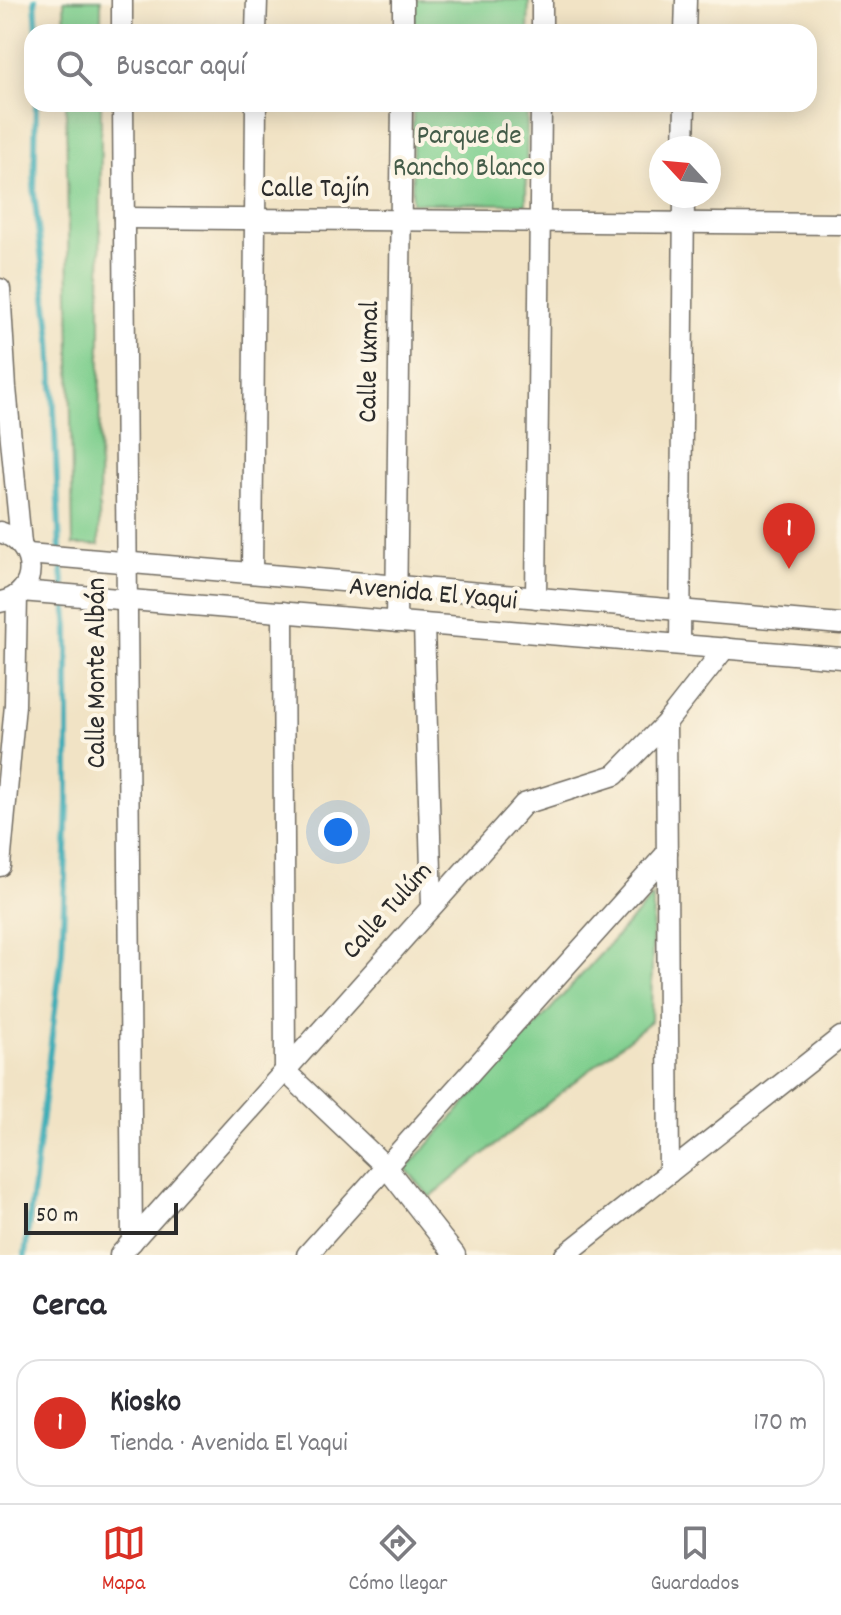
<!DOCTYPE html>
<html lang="es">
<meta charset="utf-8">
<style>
body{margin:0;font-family:Dekko,sans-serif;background:#f2f2f3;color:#2b2b33}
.compass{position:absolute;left:649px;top:136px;width:72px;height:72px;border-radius:50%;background:#fff;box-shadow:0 4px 20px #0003;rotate:296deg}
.scale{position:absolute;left:24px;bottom:20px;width:154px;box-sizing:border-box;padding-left:8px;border:4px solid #2b2b2b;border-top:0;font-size:22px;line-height:28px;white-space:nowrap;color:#2b2b2b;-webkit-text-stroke:6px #fcf5e5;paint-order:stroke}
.you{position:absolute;left:338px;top:832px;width:28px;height:28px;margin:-20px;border:6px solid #fff;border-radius:50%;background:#1a73e8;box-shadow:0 0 0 12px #1a73e833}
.badge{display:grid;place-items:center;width:52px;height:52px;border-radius:50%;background:#d93025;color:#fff;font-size:26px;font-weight:700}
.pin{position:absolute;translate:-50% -66px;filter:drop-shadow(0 2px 4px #0008)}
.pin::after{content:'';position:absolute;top:42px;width:28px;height:24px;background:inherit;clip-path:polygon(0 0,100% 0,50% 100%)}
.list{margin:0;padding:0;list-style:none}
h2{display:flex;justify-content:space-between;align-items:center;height:104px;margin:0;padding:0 32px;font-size:34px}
h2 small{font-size:26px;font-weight:400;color:#7c7c81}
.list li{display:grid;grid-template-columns:52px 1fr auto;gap:24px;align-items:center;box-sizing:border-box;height:128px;margin:0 16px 16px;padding:0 16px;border:2px solid #e1e1e2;border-radius:24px}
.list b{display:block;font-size:30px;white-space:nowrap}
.list p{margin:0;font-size:26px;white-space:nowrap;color:#7c7c81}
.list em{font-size:26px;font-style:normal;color:#7c7c81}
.icon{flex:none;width:44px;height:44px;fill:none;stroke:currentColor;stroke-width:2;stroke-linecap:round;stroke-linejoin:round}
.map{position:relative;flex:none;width:841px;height:1255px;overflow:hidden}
.search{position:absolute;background:#fff;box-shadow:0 4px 20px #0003;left:24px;right:24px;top:24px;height:88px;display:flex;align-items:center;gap:20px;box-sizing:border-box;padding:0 28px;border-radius:24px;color:#7c7c81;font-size:30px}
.sheet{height:248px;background:#fff}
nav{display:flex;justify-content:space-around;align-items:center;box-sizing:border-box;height:112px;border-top:2px solid #e1e1e2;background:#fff;font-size:22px;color:#7c7c81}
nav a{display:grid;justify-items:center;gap:4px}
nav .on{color:#d93025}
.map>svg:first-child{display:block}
.green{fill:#80cf8f;stroke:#567d5d;stroke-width:2}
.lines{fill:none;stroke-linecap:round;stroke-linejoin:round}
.stream{stroke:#3bacb6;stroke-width:6}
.street-casing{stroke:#706b61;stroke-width:23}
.street{stroke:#fff;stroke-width:20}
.labels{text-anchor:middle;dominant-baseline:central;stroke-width:8;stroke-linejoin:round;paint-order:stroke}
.park-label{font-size:28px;fill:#445c49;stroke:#fcf5e5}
.street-label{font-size:28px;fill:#2b2b2b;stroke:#fcf5e5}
</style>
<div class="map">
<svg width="841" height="1255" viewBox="0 0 841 1255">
<rect width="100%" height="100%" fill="#fcf5e5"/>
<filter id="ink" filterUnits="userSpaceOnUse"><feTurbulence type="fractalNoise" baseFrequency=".0125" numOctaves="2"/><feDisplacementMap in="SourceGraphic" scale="16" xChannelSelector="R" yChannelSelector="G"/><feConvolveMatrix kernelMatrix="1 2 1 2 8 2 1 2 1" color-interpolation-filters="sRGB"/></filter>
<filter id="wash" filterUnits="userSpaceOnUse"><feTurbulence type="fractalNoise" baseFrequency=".006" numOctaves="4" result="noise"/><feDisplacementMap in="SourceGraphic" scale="32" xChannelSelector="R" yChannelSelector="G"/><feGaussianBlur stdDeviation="1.8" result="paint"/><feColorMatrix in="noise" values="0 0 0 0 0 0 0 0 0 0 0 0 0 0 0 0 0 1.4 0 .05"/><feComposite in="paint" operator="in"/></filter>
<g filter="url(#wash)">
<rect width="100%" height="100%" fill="#f1e3c5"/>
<g class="green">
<path d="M64 0H101V32H65Z"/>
<path d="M414 0H529L528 32H414Z"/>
<path d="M66 104H101L99 545H73Z"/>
<path d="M413 104H527L526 204 412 203Z"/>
<path d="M653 896 651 1021 430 1197 406 1169Z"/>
</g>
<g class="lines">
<g class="stream">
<path d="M35 0 37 32"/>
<path d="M36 104 34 193 51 339 60 551"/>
<path d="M25 1255 62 952 68 802V628L61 562"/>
</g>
</g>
</g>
<g filter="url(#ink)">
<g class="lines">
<defs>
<g id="street">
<path d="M122 0V32"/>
<path d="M256 32 257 0"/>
<path d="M403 32V0"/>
<path d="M542 32V0"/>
<path d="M685 32 686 0"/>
<path d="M123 104 132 1242"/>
<path d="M684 148 685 104"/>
<path d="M124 218 841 224"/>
<path d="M0 289 6 388 21 543"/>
<path d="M0 532C39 544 40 595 0 602"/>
<path d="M28 554 841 624"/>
<path d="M252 573 256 104"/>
<path d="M21 591 841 658"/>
<path d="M536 598 541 104"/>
<path d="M283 612 285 1071 386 1167 455 1255"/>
<path d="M396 622 402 104"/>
<path d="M424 624 432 906"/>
<path d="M680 644 684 196"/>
<path d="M666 723 669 1173"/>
<path d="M0 866 15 705 17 595"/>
<path d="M120 1255 524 804 615 775 666 723 725 648"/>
<path d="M307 1255 667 853"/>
<path d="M565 1255 841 1037"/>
</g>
</defs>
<use href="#street" class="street-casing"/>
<use href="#street" class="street"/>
</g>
</g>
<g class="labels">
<g class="park-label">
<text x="469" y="138">Parque de<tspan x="469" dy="32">Rancho Blanco</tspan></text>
</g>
<g class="street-label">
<text x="315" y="191">Calle Tajín</text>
<text transform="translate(371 362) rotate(-89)">Calle Uxmal</text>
<text transform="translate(433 596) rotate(5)">Avenida El Yaqui</text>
<text transform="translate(99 673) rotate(-90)">Calle Monte Albán</text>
<text transform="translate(389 912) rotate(-48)">Calle Tulúm</text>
</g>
</g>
</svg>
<svg class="compass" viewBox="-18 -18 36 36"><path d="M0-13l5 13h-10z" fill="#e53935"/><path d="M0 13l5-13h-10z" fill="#7c7c81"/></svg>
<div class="scale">50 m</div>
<div class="you"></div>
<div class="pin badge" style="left:789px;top:569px">1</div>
<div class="search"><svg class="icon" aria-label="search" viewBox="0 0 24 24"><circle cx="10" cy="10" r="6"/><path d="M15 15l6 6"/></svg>Buscar aquí</div>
</div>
<section class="sheet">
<h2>Cerca<small></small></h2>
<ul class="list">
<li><span class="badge">1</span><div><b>Kiosko</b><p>Tienda · Avenida El Yaqui</p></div><em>170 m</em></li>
</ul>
</section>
<nav>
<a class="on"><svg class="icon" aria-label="map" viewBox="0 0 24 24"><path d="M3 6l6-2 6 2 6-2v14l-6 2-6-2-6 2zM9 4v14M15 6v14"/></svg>Mapa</a>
<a><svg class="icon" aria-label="directions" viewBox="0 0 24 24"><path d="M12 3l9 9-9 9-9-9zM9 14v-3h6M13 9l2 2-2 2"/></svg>Cómo llegar</a>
<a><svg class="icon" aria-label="saved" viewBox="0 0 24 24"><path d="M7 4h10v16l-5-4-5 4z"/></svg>Guardados</a>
</nav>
